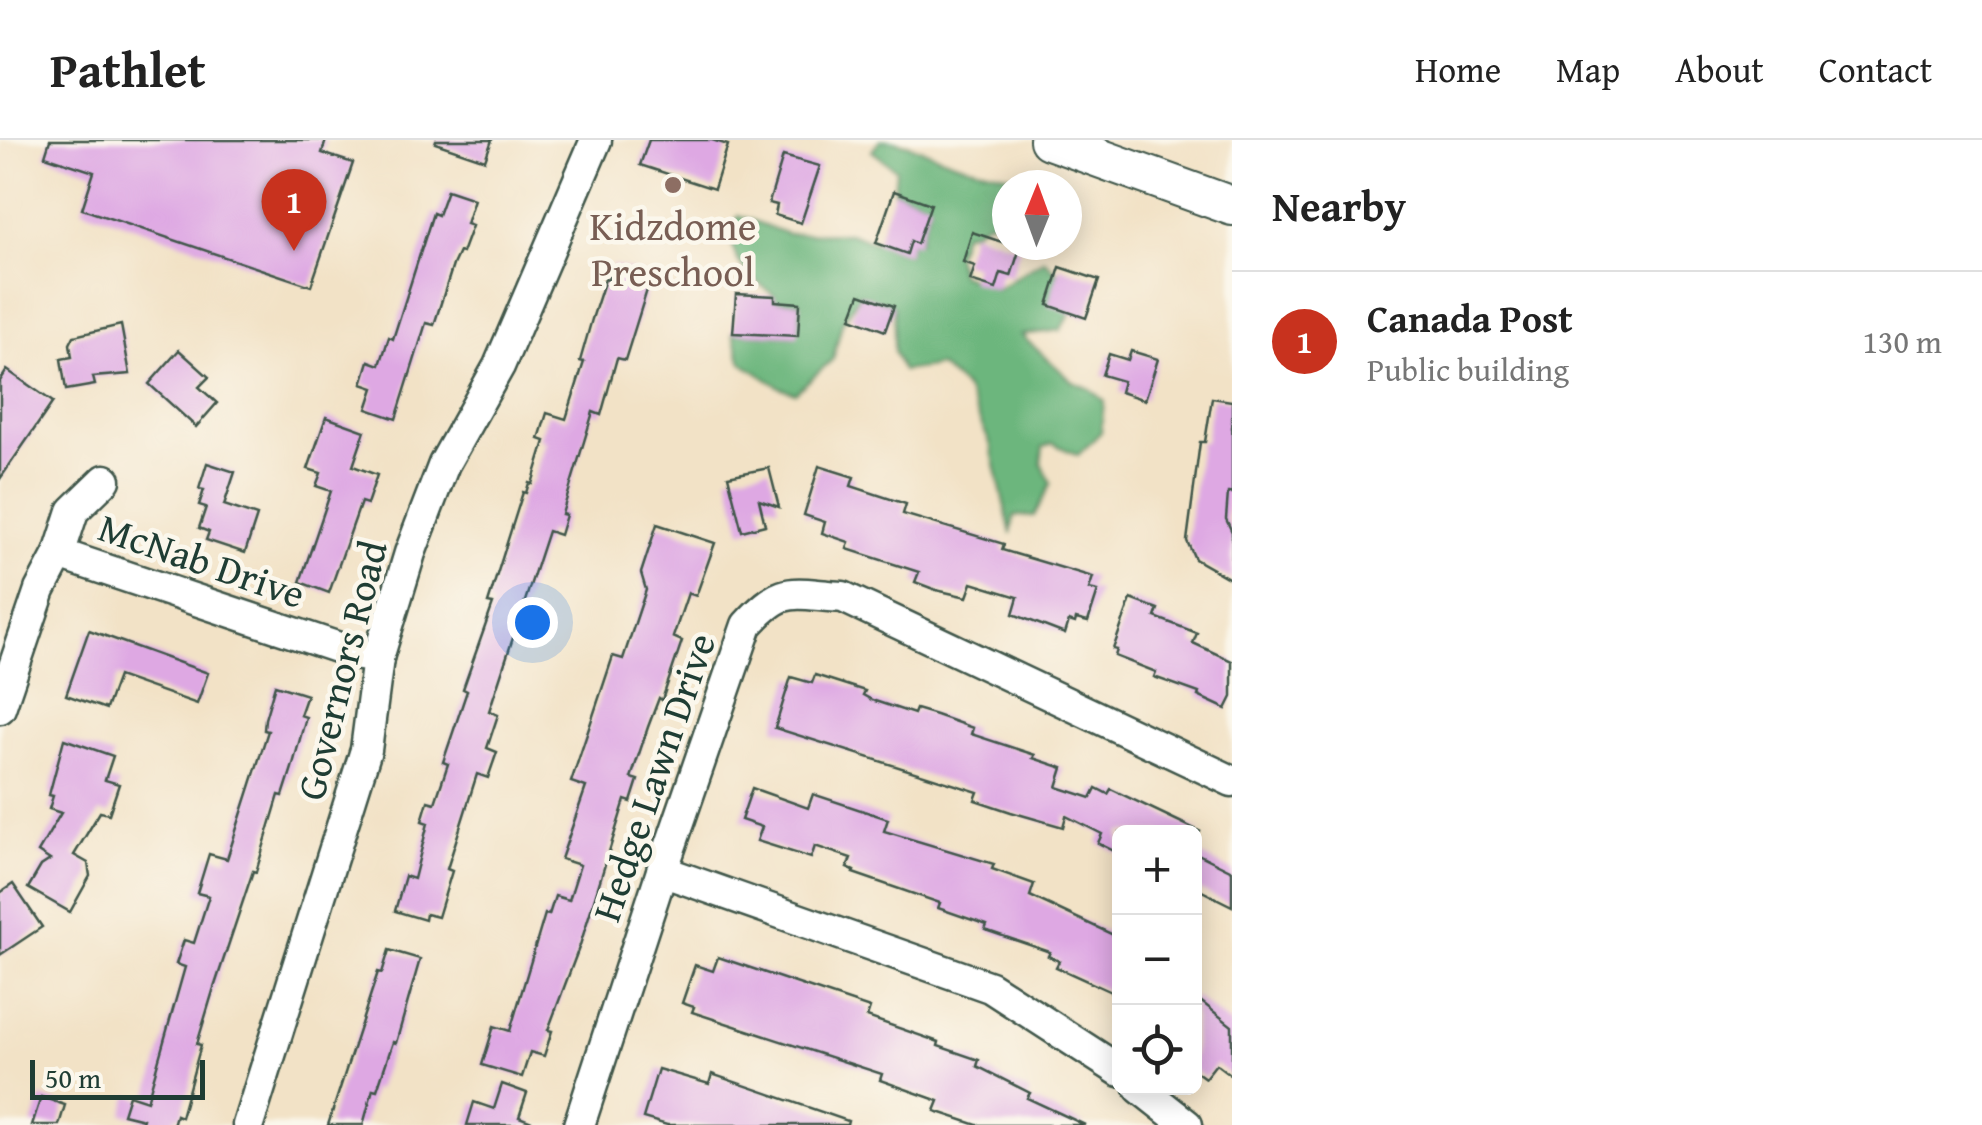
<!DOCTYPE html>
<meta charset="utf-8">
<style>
body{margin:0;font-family:"Gentium Book Plus",serif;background:#f6f6f6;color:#222}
.controls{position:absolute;right:30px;bottom:30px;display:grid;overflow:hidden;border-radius:15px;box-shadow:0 5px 25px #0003}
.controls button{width:90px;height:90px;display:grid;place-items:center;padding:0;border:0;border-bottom:2px solid #e0e0e0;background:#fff;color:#222;font:50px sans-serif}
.compass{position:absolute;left:992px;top:30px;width:90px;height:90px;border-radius:50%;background:#fff;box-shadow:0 5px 25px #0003;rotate:1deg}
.scale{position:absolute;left:30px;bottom:25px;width:175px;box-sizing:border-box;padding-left:10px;border:5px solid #1f3d34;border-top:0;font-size:28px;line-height:35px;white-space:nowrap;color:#1f3d34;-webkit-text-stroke:8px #fbf7ec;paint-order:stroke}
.you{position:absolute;left:532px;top:482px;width:35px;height:35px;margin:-25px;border:8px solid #fff;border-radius:50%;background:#1a73e8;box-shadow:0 0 0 15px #1a73e833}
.badge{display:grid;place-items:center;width:65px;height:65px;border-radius:50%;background:#c8321e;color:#fff;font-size:32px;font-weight:700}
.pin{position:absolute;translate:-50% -82px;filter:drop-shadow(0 2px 5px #0008)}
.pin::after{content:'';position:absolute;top:52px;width:35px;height:30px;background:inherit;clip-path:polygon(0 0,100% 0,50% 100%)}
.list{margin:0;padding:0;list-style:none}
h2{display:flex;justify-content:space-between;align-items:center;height:130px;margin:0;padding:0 40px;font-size:42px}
h2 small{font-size:32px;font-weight:400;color:#767676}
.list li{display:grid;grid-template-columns:65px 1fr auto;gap:30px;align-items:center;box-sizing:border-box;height:140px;padding:0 40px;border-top:2px solid #e0e0e0}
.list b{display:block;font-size:38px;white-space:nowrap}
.list p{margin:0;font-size:32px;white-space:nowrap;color:#767676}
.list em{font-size:32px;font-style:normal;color:#767676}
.icon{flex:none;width:55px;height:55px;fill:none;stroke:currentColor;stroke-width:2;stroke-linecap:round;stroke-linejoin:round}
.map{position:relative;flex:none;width:1232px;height:985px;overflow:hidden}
header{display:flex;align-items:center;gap:60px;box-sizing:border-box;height:140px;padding:0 50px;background:#fff;border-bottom:2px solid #e0e0e0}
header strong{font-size:48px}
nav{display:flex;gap:55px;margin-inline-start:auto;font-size:35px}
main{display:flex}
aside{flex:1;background:#fff}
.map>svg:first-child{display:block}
.forest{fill:#6cb67d;stroke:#467a58;stroke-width:2.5}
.building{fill:#dea8e3}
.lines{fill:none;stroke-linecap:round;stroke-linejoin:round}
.minor-casing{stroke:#3f564a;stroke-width:35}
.major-casing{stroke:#3f564a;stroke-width:42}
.minor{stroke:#fff;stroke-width:30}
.major{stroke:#fff;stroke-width:38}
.education-dot{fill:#8d6e63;stroke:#fbf7ec;stroke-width:4}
.labels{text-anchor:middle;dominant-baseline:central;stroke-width:9;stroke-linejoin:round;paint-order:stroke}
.education-label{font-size:40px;fill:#785e54;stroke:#fbf7ec}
.street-label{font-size:40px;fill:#1f3d34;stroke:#fbf7ec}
</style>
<header>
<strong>Pathlet</strong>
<nav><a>Home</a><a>Map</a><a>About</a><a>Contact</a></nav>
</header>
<main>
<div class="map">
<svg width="1232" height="985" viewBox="0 0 1232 985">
<rect width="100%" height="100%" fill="#fbf7ec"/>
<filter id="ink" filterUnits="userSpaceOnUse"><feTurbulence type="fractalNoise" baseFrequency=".01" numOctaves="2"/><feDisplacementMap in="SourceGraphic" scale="20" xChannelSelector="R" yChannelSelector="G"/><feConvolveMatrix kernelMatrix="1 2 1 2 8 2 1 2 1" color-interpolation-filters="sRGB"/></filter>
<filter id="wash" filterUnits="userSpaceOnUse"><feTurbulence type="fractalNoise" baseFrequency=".0048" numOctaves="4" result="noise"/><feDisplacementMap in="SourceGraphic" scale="40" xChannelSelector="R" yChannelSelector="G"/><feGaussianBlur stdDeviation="2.25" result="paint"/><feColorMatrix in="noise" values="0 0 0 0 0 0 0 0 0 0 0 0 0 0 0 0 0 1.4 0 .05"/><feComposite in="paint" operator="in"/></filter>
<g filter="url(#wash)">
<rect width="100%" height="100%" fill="#f2e2c6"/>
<path class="forest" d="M880 0C910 0 936 18 965 25 992 32 1015 34 1043 45H1007V84L988 81 972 92 963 93 956 115 960 134 996 149 1044 119 1081 158 1060 190 1021 195 1073 242 1090 249 1104 261 1101 292 1078 315 1052 303 1043 307 1041 323 1051 343 1034 376H1014L1011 394 990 303 965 248 939 226 902 231 894 212V166L860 154 842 183 833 219 795 253 779 247 742 223 733 193 797 196 800 163 775 161V156C746 133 720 115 738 75L788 94 849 93 907 114 911 101 918 103 931 64 894 51 896 29 872 11Z"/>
<g id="blocks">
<g class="building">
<path d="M50 0H326L322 13 353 23 311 146 82 69 94 32 45 16Z"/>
<path d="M436 0H492L485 20 435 3Z"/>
<path d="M649 0H712L728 5 714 49 640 25Z"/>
<path d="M783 16 820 26 801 83 775 75 777 65 769 63Z"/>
<path d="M447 50 474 59 466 84 472 86 462 113 459 112 453 125 434 185 426 183 396 279 367 269 374 248 362 244 369 221 380 225 389 197 393 199 433 73 438 75Z"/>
<path d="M894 51 931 64 917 104 911 101 907 114 876 103Z"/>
<path d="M972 92 1020 108 1011 136 1001 133 996 149 970 141 975 126 963 122Z"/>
<path d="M613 125 651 137 625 220 617 218 601 275 593 272 562 374 566 375 560 395 548 391 489 571 498 575 487 608 497 612 488 638 477 634 447 729 452 731 438 777 426 774 425 780 395 771 405 736 414 739 428 683 422 681 428 661 435 663 448 624 443 622 467 551 463 549 493 464 488 463 523 352 526 353 529 343 532 344 545 301 539 299 547 273 566 279 584 222 580 221 592 179 605 139 608 140Z"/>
<path d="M1060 127 1099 140 1086 178 1048 165Z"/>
<path d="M736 154 775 156V161L800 163 798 196 733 193Z"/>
<path d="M860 154 894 166 885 191 851 178Z"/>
<path d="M121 185 130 234 93 237 95 245 66 250 61 219 72 217 70 204 74 196Z"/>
<path d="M179 210 209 237 199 247 217 263 196 287 149 244Z"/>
<path d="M1131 211 1158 219 1145 260 1120 252 1123 241 1102 235 1109 214 1128 220Z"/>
<path d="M7 230 53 262 0 339V241Z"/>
<path d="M1212 258 1232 261V353H1228L1226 379 1232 392V440L1195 419 1187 401 1200 302H1205Z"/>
<path d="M326 277 365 291 353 326 377 335 367 364 361 362 329 453 300 442 331 351 316 346 321 333 308 329Z"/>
<path d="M207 323 235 332 224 365 257 376 245 413 206 400 209 392 199 388 206 367 199 365 204 350 199 349Z"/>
<path d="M819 326 854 337 851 346 906 364 903 374 1004 404 1002 410 1093 437 1089 449 1098 451 1088 482 1076 479 1075 483 1069 481 1065 494 1013 474 1018 457 972 443 967 457 936 450 915 442 919 432 847 409 849 402 822 393 825 382 804 375Z"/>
<path d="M769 328 779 367 759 360 765 385 742 391 728 336Z"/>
<path d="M657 384 715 403 696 456 688 453 673 497 682 501 662 560 659 558 648 587 631 638 638 640 631 662 625 660 580 805 548 890 552 891 544 916 530 912 522 937 482 925 494 886 510 891 545 774 549 775 555 756 569 760 580 725 561 719 586 647 571 642 613 516 623 519 646 450 641 433Z"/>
<path d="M1131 459 1158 469 1155 477 1197 493 1193 503 1232 521V557L1226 569 1198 556 1199 553 1154 537 1156 532 1115 516 1117 510 1113 509Z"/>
<path d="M89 490 208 533 197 564 118 536 106 569 66 555Z"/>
<path d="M815 535 865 551 863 555 872 560 914 574 916 569 936 575 973 588 971 594 1035 615 1033 618 1063 628 1057 647 1091 658 1096 648 1108 654 1111 649 1201 692H1120V714L1098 703 1102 694 1066 676 1063 687 1011 672 975 660 978 652 775 588 791 537 812 543Z"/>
<path d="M275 545 307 555 300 575 306 577 292 628 283 656 279 655 256 732 253 731 213 851 197 904 201 905 181 977 176 975 173 985H141L143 979 123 974 129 955 147 961 185 827 176 824 184 800 194 803 209 756 197 753 209 714 227 719 268 591 264 590 265 579Z"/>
<path d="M64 599 113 616 105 640 119 644 109 674 100 672 74 715 88 723 90 736 70 772 28 748 41 726 50 720 38 712 61 673 49 669 53 656 49 655Z"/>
<path d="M752 648 808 668 813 654 888 679 884 691 994 724 992 729 1034 744 1030 756 1120 798V856L1056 827 1059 821 1048 816 1050 812 985 790 987 785 938 768 940 763 853 733 854 731 847 728 851 718 815 706 811 718 757 701 762 687 741 680Z"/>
<path d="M1194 712 1232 731V766L1194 747Z"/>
<path d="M13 744 42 787 0 815V753Z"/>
<path d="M389 810 420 819 396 903 393 902 377 950 373 949 363 985H328L378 832 382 833Z"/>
<path d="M718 817 870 868 867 877 939 902 938 906 979 920 977 926 1030 953 1027 958 1085 985H977L935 971 939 961 880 940 882 934 692 872 694 867 682 863 695 825 713 831Z"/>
<path d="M1194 856 1232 886V936L1216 924 1205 938 1194 930Z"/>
<path d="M658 929 709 944 712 934 848 981 847 985H667L643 978Z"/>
<path d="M502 944 527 953 519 977 532 982 531 985H467L474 962 494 969Z"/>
<path d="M41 957 65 965 59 985H32Z"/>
</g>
</g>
</g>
<g filter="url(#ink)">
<use href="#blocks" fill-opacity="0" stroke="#3f564a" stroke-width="2.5"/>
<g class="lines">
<defs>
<g id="minor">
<path d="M59 414 360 515 378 518"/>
<path d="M0 568 40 450 59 414 73 371 105 340"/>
<path d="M662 731 990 847 1120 931"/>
<path d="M1140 948 1187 985"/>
<path d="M248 985 366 610 378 518 410 413 444 324 499 226 596 0"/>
<path d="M579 985 662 731 747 485C784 444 791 454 843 457L1232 641"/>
</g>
<path id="major" d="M1049 0 1232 66"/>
</defs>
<use href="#minor" class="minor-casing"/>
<use href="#major" class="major-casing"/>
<use href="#minor" class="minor"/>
<use href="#major" class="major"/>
</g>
</g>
<circle class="education-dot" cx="673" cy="45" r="10"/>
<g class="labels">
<g class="education-label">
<text x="673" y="85">Kidzdome<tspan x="673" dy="46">Preschool</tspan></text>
</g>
<g class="street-label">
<text transform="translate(202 420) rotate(19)">McNab Drive</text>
<text transform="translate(341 530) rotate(-76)">Governors Road</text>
<text transform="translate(653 637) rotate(-71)">Hedge Lawn Drive</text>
</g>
</g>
</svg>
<div class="controls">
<button>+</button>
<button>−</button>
<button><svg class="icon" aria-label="locate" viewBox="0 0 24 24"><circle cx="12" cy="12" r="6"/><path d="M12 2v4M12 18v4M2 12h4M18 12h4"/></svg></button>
</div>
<svg class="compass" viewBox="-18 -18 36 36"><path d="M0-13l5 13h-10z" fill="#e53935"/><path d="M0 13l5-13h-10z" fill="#767676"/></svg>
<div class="scale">50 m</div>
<div class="you"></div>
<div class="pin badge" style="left:294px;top:111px">1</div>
</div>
<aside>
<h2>Nearby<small></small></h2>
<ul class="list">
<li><span class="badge">1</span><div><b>Canada Post</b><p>Public building</p></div><em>130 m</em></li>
</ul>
</aside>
</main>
